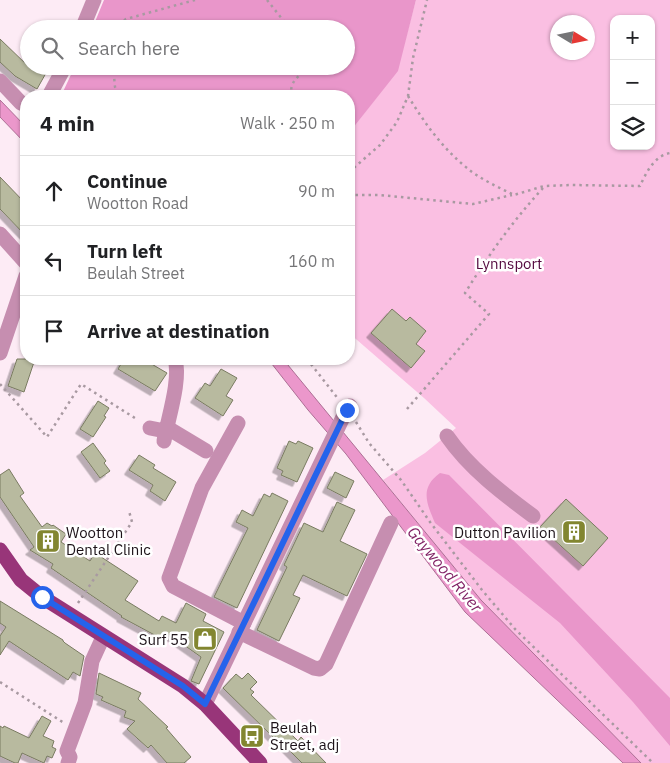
<!DOCTYPE html>
<meta charset="utf-8">
<style>
body{margin:0;font-family:"IBM Plex Sans",sans-serif;background:#f6f6f6;color:#202124}
.controls{position:absolute;right:15px;top:15px;display:grid;overflow:hidden;border-radius:10px;box-shadow:0 1px 4px #0004}
.controls button{width:45px;height:45px;display:grid;place-items:center;padding:0;border:0;border-bottom:1px solid #e0e0e0;background:#fff;color:#202124;font:25px sans-serif}
.compass{position:absolute;left:550px;top:15px;width:45px;height:45px;border-radius:50%;background:#fff;box-shadow:0 1px 4px #0004;rotate:100deg}
.stop{position:absolute;width:15px;height:15px;margin:-11px;border:4px solid #2563eb;border-radius:50%;background:#fff}
.stop.end{background:#2563eb;border-color:#fff;box-shadow:0 1px 5px #0008}
.list{margin:0;padding:0;list-style:none}
h2{display:flex;justify-content:space-between;align-items:center;height:65px;margin:0;padding:0 20px;font-size:21px}
h2 small{font-size:16px;font-weight:400;color:#757577}
.list li{display:grid;grid-template-columns:32px 1fr auto;gap:15px;align-items:center;box-sizing:border-box;height:70px;padding:0 20px;border-top:1px solid #e0e0e0}
.list b{display:block;font-size:19px;white-space:nowrap}
.list p{margin:0;font-size:16px;white-space:nowrap;color:#757577}
.list em{font-size:16px;font-style:normal;color:#757577}
.icon{flex:none;width:28px;height:28px;fill:none;stroke:currentColor;stroke-width:2;stroke-linecap:round;stroke-linejoin:round}
.map{position:relative;flex:none;width:670px;height:763px;overflow:hidden}
.search{position:absolute;background:#fff;box-shadow:0 1px 4px #0004;left:20px;top:20px;width:335px;height:55px;display:flex;align-items:center;gap:12px;box-sizing:border-box;padding:0 18px;border-radius:28px;color:#757577;font-size:19px}
.panel{position:absolute;background:#fff;box-shadow:0 1px 4px #0004;left:20px;top:90px;width:335px;height:275px;border-radius:20px}
.map>svg:first-child{display:block}
.green{fill:#fabfe2;fill-rule:evenodd}
.forest{fill:#e996ca}
.water{fill:#eb97cb;stroke:#ad6f95}
.building{fill:#b8ba9f;stroke:#797b61;filter:url(#shadow)}
.lines{fill:none;stroke-linecap:round;stroke-linejoin:round}
.path{stroke:#a899a1;stroke-width:2.5;stroke-dasharray:2.5 4;stroke-linecap:butt}
.minor{stroke:#c68eb0;stroke-width:15}
.major{stroke:#983579;stroke-width:15}
.route{stroke:#2563eb;stroke-width:6}
.labels{text-anchor:middle;dominant-baseline:central;stroke-width:5;stroke-linejoin:round;paint-order:stroke}
.park-label{font-size:15px;fill:#53083e;stroke:#fff}
.poi-label{font-size:15px;fill:#1c1218;stroke:#fff;text-anchor:start}
.water-label{font-size:16px;font-style:italic;fill:#7f1f63;stroke:#fff}
</style>
<div class="map">
<svg width="670" height="763" viewBox="0 0 670 763">
<defs>
<filter id="shadow"><feDropShadow dx="-4.5" dy="4.5" stdDeviation="0" flood-color="#0004"/></filter>
</defs>
<rect width="100%" height="100%" fill="#fdebf5"/>
<path class="green" d="M416 0H670V763H641L481 600 383 480 425 453 456 428 424 398 349 333V133L397 71ZM614 19H651V146H614ZM558 22H588V52H558Z"/>
<g class="forest">
<path d="M104 0H416L398 71 349 133V96H61L75 66H346V29H92Z"/>
<path d="M440 473 449 475 670 698V746L633 702 560 623 435 523C427 504 419 488 440 473Z"/>
</g>
<g class="water">
<path d="M0 100 26 127V144L0 117Z"/>
<path d="M268 359H283L481 600 641 763H623L465 612 346 454 308 410Z"/>
</g>
<g class="building">
<path d="M0 39 28 66H50L37 89 15 76 0 62Z"/>
<path d="M0 177 26 204V236L0 209Z"/>
<path d="M392 309 406 321 410 317 426 331 416 344 425 351 411 368 371 333Z"/>
<path d="M17 359H35L24 392 8 386Z"/>
<path d="M124 359H143L167 373 155 391 118 369Z"/>
<path d="M221 369 237 378 226 396 233 400 223 416 195 398 205 383 210 386Z"/>
<path d="M98 401 109 408 104 416 106 417 93 437 80 429Z"/>
<path d="M289 441 296 444 298 441 313 448 297 482 281 475 283 471 277 468Z"/>
<path d="M93 443 106 461 104 463 110 471 100 478 81 452Z"/>
<path d="M139 455 155 465 153 468 176 482 165 501 150 491 153 485 129 470Z"/>
<path d="M9 469 24 493 20 496 42 527 47 523 52 526 53 525 66 534 61 542 90 561 95 553 138 581 125 600 159 621 162 616 176 623 186 603 206 614 203 621 224 632 199 684 191 681 201 657 167 633 164 640 121 617 122 616 51 568 53 564 30 550 34 547 0 497V475Z"/>
<path d="M335 472 354 481 346 498 327 488Z"/>
<path d="M272 493 288 501 237 608 214 597 248 528 236 522 242 510 253 516 264 494 270 497Z"/>
<path d="M566 499 608 538 583 566 540 527Z"/>
<path d="M337 502 355 510 340 541 367 554 347 596 303 575 293 595 300 598 279 641 257 630 287 567 284 565 304 523 323 532Z"/>
<path d="M0 601 63 640V641L65 643 84 656 80 676 73 672 68 680 9 641 0 655V636L6 627 0 623Z"/>
<path d="M99 673 141 693 138 699 168 727 166 728 191 757 184 763H167L151 745 148 748 127 729 135 721 124 717 126 711 101 700 103 697 96 694Z"/>
<path d="M248 673 257 682 250 689 254 692 251 695 298 741 301 737 326 763H302L275 736 274 738 223 688 236 674 242 679Z"/>
<path d="M42 716 51 721 43 736 54 741 52 747 56 749 52 758 47 756 44 763 22 753 18 763H15L0 756V726L3 728 4 726 29 738Z"/>
</g>
<g class="lines">
<g class="path">
<path d="M267 0 283 20 287 29"/>
<path d="M115 29 116 26 126 19 195 0"/>
<path d="M113 66 115 87 119 96"/>
<path d="M292 96C288 79 301 80 303 66"/>
<path d="M408 96C424 122 442 148 467 168 480 179 498 187 514 195L544 186 571 185 640 186C646 173 654 156 670 153"/>
<path d="M349 172 380 145 397 122 408 96 413 58 427 0"/>
<path d="M349 195H380L473 204 512 195"/>
<path d="M307 359 339 400"/>
<path d="M0 384 47 437 81 384 138 420"/>
<path d="M407 409 489 314 465 293C490 253 512 222 543 188"/>
<path d="M356 422 369 443 401 480 430 522 482 590 515 629 653 763"/>
<path d="M78 603 132 522 129 511"/>
<path d="M0 682 64 723"/>
</g>
<g class="minor">
<path d="M82 29 94 0"/>
<path d="M0 81 21 103 26 105"/>
<path d="M49 96 65 66"/>
<path d="M0 234 26 263"/>
<path d="M0 353 26 276"/>
<path d="M238 423 202 488 169 578 173 586 244 623"/>
<path d="M166 427 206 451"/>
<path d="M150 428 165 431"/>
<path d="M447 436C469 468 502 493 533 516"/>
<path d="M164 441C168 418 181 380 175 359"/>
<path d="M239 632 314 668 320 669 326 664 391 523"/>
<path d="M205 704 345 413 350 406"/>
<path d="M68 763 70 757 67 751 85 703 92 661 103 637"/>
</g>
<path class="major" d="M0 550 21 580 42 597 183 686 205 704 260 763"/>
</g>
<g class="lines">
<path class="route" d="M42 597 183 686 205 704 347 410"/>
</g>
<defs>
<symbol id="building-square" viewBox="-11 -11 22 22"><rect x="-9" y="-9" width="18" height="18" rx="4" fill="#828630" stroke="#fff"/><path d="M-4-6H4V6H1V3H-1V6H-4ZM-2.5-4.3h1.7v1.8h-1.7ZM.8-4.3h1.7v1.8H.8ZM-2.5-1h1.7V.8h-1.7ZM.8-1h1.7V.8H.8Z" fill="#fff"/></symbol>
<symbol id="shop-square" viewBox="-11 -11 22 22"><rect x="-9" y="-9" width="18" height="18" rx="4" fill="#828630" stroke="#fff"/><path d="M-5-2.5h2.3a2.7 3.5 0 0 1 5.4 0H5L5.5 6h-11ZM-1.5-2.5h3a1.5 2.3 0 0 0-3 0Z" fill="#fff"/></symbol>
<symbol id="bus-square" viewBox="-11 -11 22 22"><rect x="-9" y="-9" width="18" height="18" rx="4" fill="#828630" stroke="#fff"/><path d="M-5-6H5V4H4V6H2V4H-2V6H-4V4H-5ZM-3.5-4V0h7V-4ZM-3.5 1.2v1.5H-2V1.2ZM2 1.2v1.5H3.5V1.2Z" fill="#fff"/></symbol>
</defs>
<g fill-rule="evenodd">
<use href="#building-square" x="560" y="518" width="28" height="28"/>
<use href="#building-square" x="34" y="527" width="28" height="28"/>
<use href="#shop-square" x="191" y="625" width="28" height="28"/>
<use href="#bus-square" x="238" y="722" width="28" height="28"/>
</g>
<g class="labels">
<g class="park-label">
<text x="509" y="263">Lynnsport</text>
</g>
<g class="poi-label">
<text x="66" y="532">Wootton<tspan x="66" dy="17">Dental Clinic</tspan></text>
<text x="556" y="532" text-anchor="end">Dutton Pavilion</text>
<text x="188" y="639" text-anchor="end">Surf 55</text>
<text x="270" y="727">Beulah<tspan x="270" dy="17">Street, adj</tspan></text>
</g>
<g class="water-label">
<text transform="translate(445 569) rotate(50)">Gaywood River</text>
</g>
</g>
</svg>
<div class="controls">
<button>+</button>
<button>−</button>
<button><svg class="icon" aria-label="layers" viewBox="0 0 24 24"><path d="M12 4l9 5-9 5-9-5zM3 14l9 5 9-5"/></svg></button>
</div>
<svg class="compass" viewBox="-18 -18 36 36"><path d="M0-13l5 13h-10z" fill="#e53935"/><path d="M0 13l5-13h-10z" fill="#757577"/></svg>
<div class="stop" style="left:42px;top:597px"></div>
<div class="stop end" style="left:347px;top:410px"></div>
<div class="search"><svg class="icon" aria-label="search" viewBox="0 0 24 24"><circle cx="10" cy="10" r="6"/><path d="M15 15l6 6"/></svg>Search here</div>
<section class="panel">
<h2>4 min<small>Walk · 250 m</small></h2>
<ul class="list">
<li><svg class="icon" aria-label="ahead" viewBox="0 0 24 24"><path d="M12 20V5M6 11l6-6 6 6"/></svg><div><b>Continue</b><p>Wootton Road</p></div><em>90 m</em></li>
<li><svg class="icon" aria-label="left" viewBox="0 0 24 24"><path d="M17 20v-9H6M10 6l-5 5 5 5"/></svg><div><b>Turn left</b><p>Beulah Street</p></div><em>160 m</em></li>
<li><svg class="icon" aria-label="arrive" viewBox="0 0 24 24"><path d="M6 21V4h12l-3 4 3 4H6"/></svg><div><b>Arrive at destination</b></div></li>
</ul>
</section>
</div>
